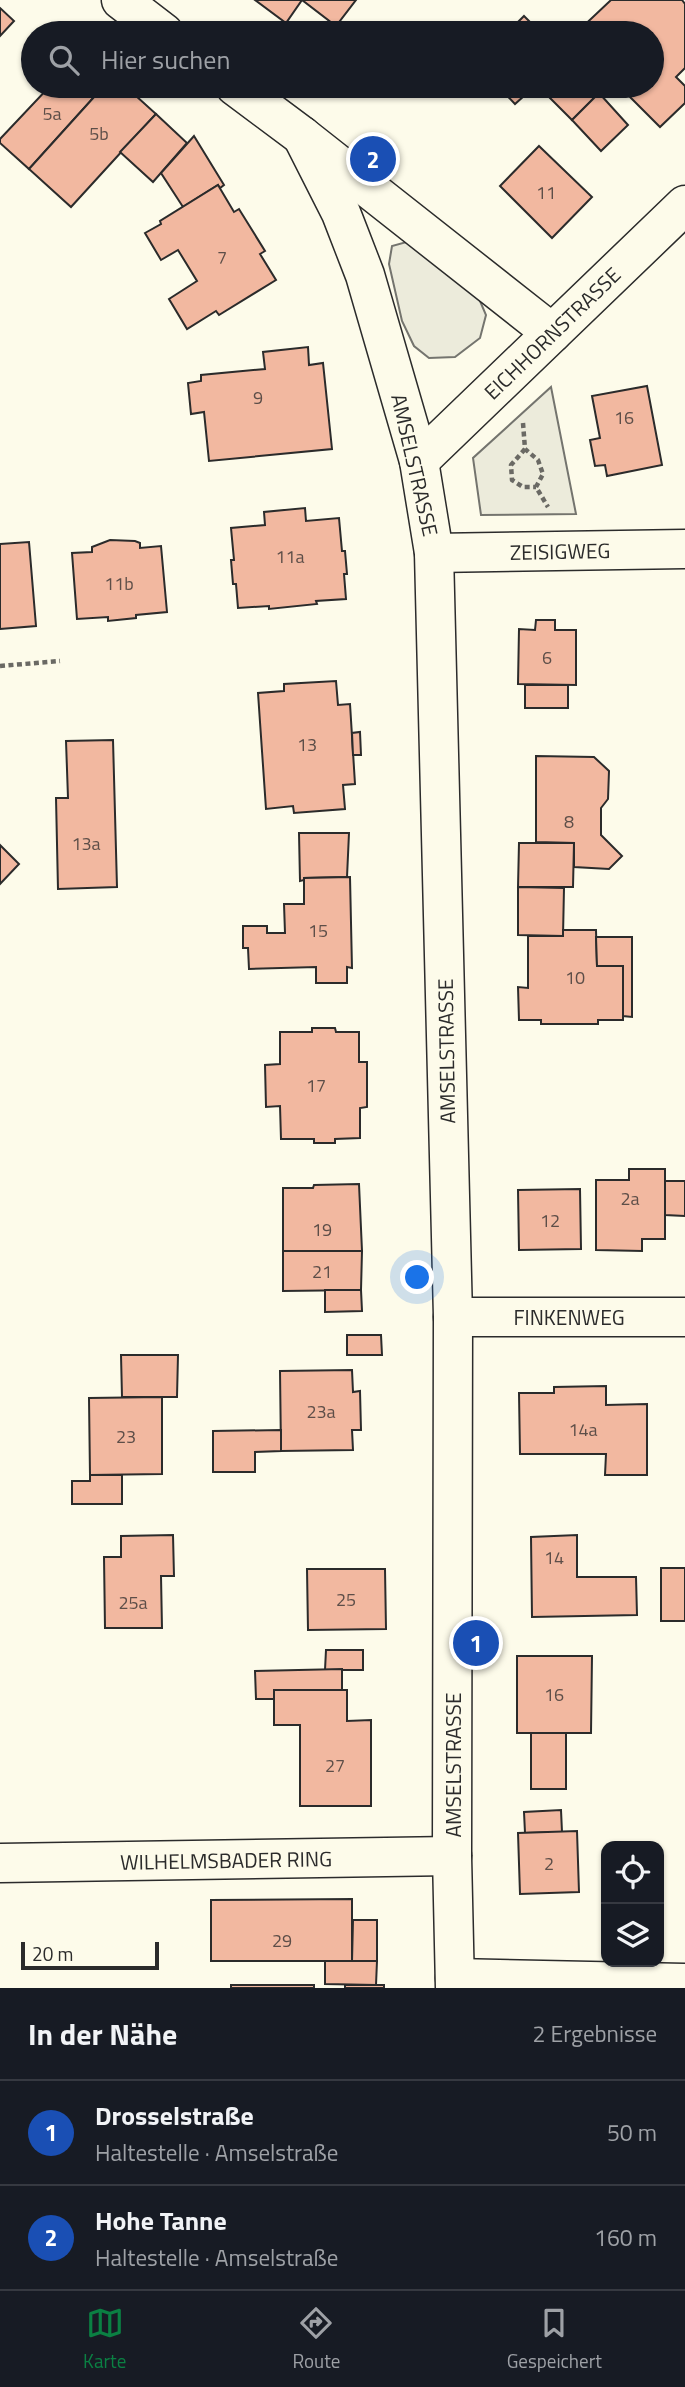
<!DOCTYPE html>
<html lang="de">
<meta charset="utf-8">
<style>
body{margin:0;font-family:"Titillium Web",sans-serif;background:#20242c;color:#f1f3f6}
.controls{position:absolute;right:21px;bottom:21px;display:grid;overflow:hidden;border-radius:14px;box-shadow:0 2px 5px #0004}
.controls button{width:63px;height:63px;display:grid;place-items:center;padding:0;border:0;border-bottom:2px solid #363941;background:#171b24;color:#f1f3f6;font:35px sans-serif}
.scale{position:absolute;left:21px;bottom:18px;width:138px;box-sizing:border-box;padding-left:7px;border:4px solid #2b2b2b;border-top:0;font-size:19px;line-height:24px;white-space:nowrap;color:#2b2b2b;-webkit-text-stroke:5px #fdfbea;paint-order:stroke}
.you{position:absolute;left:418px;top:1278px;width:24px;height:24px;margin:-18px;border:5px solid #fff;border-radius:50%;background:#1a73e8;box-shadow:0 0 0 10px #1a73e833}
.badge{display:grid;place-items:center;width:46px;height:46px;border-radius:50%;background:#0b8043;color:#fff;font-size:23px;font-weight:700}
.pin{position:absolute;translate:-50% -50%;border:4px solid #fff;box-shadow:0 2px 7px #0006}
.list{margin:0;padding:0;list-style:none}
h2{display:flex;justify-content:space-between;align-items:center;height:91px;margin:0;padding:0 28px;font-size:30px}
h2 small{font-size:23px;font-weight:400;color:#9ea1a6}
.list li{display:grid;grid-template-columns:46px 1fr auto;gap:21px;align-items:center;box-sizing:border-box;height:105px;padding:0 28px;border-top:2px solid #363941}
.list b{display:block;font-size:26px;white-space:nowrap}
.list p{margin:0;font-size:23px;white-space:nowrap;color:#9ea1a6}
.list em{font-size:23px;font-style:normal;color:#9ea1a6}
.icon{flex:none;width:38px;height:38px;fill:none;stroke:currentColor;stroke-width:2;stroke-linecap:round;stroke-linejoin:round}
.map{position:relative;flex:none;width:685px;height:1988px;overflow:hidden}
.search{position:absolute;background:#171b24;box-shadow:0 2px 5px #0004;left:21px;right:21px;top:21px;height:77px;display:flex;align-items:center;gap:18px;box-sizing:border-box;padding:0 24px;border-radius:38px;color:#9ea1a6;font-size:26px}
.sheet{height:301px;background:#171b24}
nav{display:flex;justify-content:space-around;align-items:center;box-sizing:border-box;height:98px;border-top:2px solid #363941;background:#171b24;font-size:19px;color:#9ea1a6}
nav a{display:grid;justify-items:center;gap:4px}
nav .on{color:#0b8043}
.map>svg:first-child{display:block}
.green{fill:#ecebdb;stroke:#74746e;stroke-width:2}
.building{fill:#f2b8a0;stroke:#2b2b2b;stroke-width:2}
.lines{fill:none;stroke-linecap:round;stroke-linejoin:round}
.street-casing{stroke:#2b2b2b;stroke-width:41}
.path{stroke:#6a6964;stroke-width:4.5;stroke-dasharray:5 3.5;stroke-linecap:butt}
.street{stroke:#fdfbea;stroke-width:38}
.labels{text-anchor:middle;dominant-baseline:central;stroke-width:5;stroke-linejoin:round;paint-order:stroke}
.number-label{font-size:18px;fill:#5d4e48}
.street-label{font-size:21px;fill:#2b2b2b;stroke:#fdfbea}
</style>
<div class="map">
<svg width="685" height="1988" viewBox="0 0 685 1988">
<rect width="100%" height="100%" fill="#fdfbea"/>
<g class="green">
<path d="M410 241 477 294 486 315 480 338 455 357 429 358 414 346 402 321 389 264 392 246Z"/>
<path d="M551 387 576 514 481 515 473 458Z"/>
</g>
<g class="building">
<path d="M255 0H302L286 23Z"/>
<path d="M302 0H356L336 26Z"/>
<path d="M611 0H682L685 4V68L676 77 685 86V103L660 127 619 86H652V33H576Z"/>
<path d="M0 8 14 21 0 36Z"/>
<path d="M524 16 541 33H507Z"/>
<path d="M50 86H104L29 169 0 143V139Z"/>
<path d="M104 86H125L156 114 71 207 29 169Z"/>
<path d="M498 86H535L515 104Z"/>
<path d="M544 86H591L599 93 572 120 541 89Z"/>
<path d="M599 93 628 125 601 151 572 120Z"/>
<path d="M156 114 187 143 153 182 120 152Z"/>
<path d="M194 136 224 185 220 188 218 185 183 207 161 173Z"/>
<path d="M539 146 592 197 552 238 500 186Z"/>
<path d="M218 185 234 212 239 209 265 251 260 254 276 280 219 315 216 311 187 329 169 299 197 281 178 250 161 260 145 233 161 224 160 221Z"/>
<path d="M308 347 309 365 323 363 332 449 209 461 204 412 191 414 188 383 201 381V375L265 369 263 352Z"/>
<path d="M647 386 662 465 607 476 605 465 595 466 590 440 600 438 592 396Z"/>
<path d="M305 508 306 521 339 518 342 551H345L347 574H344L346 599 316 601 317 604 269 609V606L238 608 236 584H233L231 560H234L231 528 265 525 264 512Z"/>
<path d="M110 540 135 541 140 543V548L161 546 167 612 136 615V618L108 621V617L77 619 72 553 92 552V547Z"/>
<path d="M29 542 36 626 0 629V544Z"/>
<path d="M536 620H555V630H576V685L518 684 519 629 535 630Z"/>
<path d="M336 681 338 705 350 704 355 784 343 785 345 809 294 813 293 806 266 809 258 693 284 691V684Z"/>
<rect x="525" y="685" width="43" height="23"/>
<path d="M360 732 361 755H353L352 733Z"/>
<path d="M113 740 117 887 58 889 56 798H68L66 741Z"/>
<path d="M536 756 594 757 609 771 608 799 601 808V835L622 856 609 869 574 867V843L536 842Z"/>
<path d="M299 833H349L347 877 304 878V880L300 881Z"/>
<path d="M519 843H574L573 887H518Z"/>
<path d="M0 845 19 864 0 884Z"/>
<path d="M350 877 352 968 347 967V983H316V967L249 969 248 948H243V926H267V933H285L284 904H304V878Z"/>
<path d="M518 887 564 888 563 936 518 935Z"/>
<path d="M563 930H596L597 966H623V1020H598V1024H541V1020H519L518 987 528 988V936H563Z"/>
<path d="M596 937H632V1017L623 1016V966H597Z"/>
<path d="M312 1028H335L336 1032H359V1062H367V1107L360 1108V1138L335 1139V1143H314V1139H281L280 1106 266 1107 265 1065 280 1064V1032H312Z"/>
<path d="M629 1169H665V1239H642V1251L596 1250V1180H629Z"/>
<path d="M665 1181H685V1216L665 1215Z"/>
<path d="M359 1184 362 1251H283V1188H313L314 1185Z"/>
<path d="M580 1189 581 1249 519 1250 518 1190Z"/>
<path d="M283 1251H362L361 1290 283 1291Z"/>
<path d="M325 1290H361L362 1311 325 1312Z"/>
<path d="M347 1335H381L382 1355H347Z"/>
<path d="M121 1355H178L177 1397H122Z"/>
<path d="M352 1370 353 1392 360 1391 361 1430H352L353 1450 281 1451 280 1371Z"/>
<path d="M606 1386V1405L647 1404V1475H605L606 1454H520L519 1393H554V1387Z"/>
<path d="M162 1397V1474L90 1475 89 1398Z"/>
<path d="M281 1430V1451L255 1452V1472H213V1431Z"/>
<path d="M90 1475H122V1504H72V1481H90Z"/>
<path d="M173 1535 174 1576H161L162 1628H105L104 1557H121V1536Z"/>
<path d="M577 1535V1577H636L637 1615 532 1617 531 1537Z"/>
<rect x="661" y="1568" width="24" height="53"/>
<path d="M307 1569H385L386 1629 308 1630Z"/>
<path d="M326 1650H363V1670H325Z"/>
<path d="M517 1656H592L591 1733H517Z"/>
<path d="M342 1669V1691L274 1690V1699H256L255 1671Z"/>
<path d="M274 1690H347V1721L371 1720V1806H300V1725H274Z"/>
<rect x="531" y="1733" width="35" height="56"/>
<path d="M561 1810 562 1832 525 1833 524 1812Z"/>
<path d="M577 1831 579 1892 520 1894 518 1833Z"/>
<path d="M352 1899V1961H211V1900Z"/>
<path d="M353 1920H377V1961H352Z"/>
<path d="M325 1961H377L376 1985 325 1984Z"/>
<rect x="231" y="1985" width="83" height="3"/>
<rect x="345" y="1985" width="39" height="3"/>
</g>
<g class="lines">
<defs>
<g id="street">
<path d="M121 0 164 33"/>
<path d="M235 86 302 136 552 333"/>
<path d="M302 136 341 213 365 275 419 461 434 553 453 1317 452 1856 455 1988"/>
<path d="M419 461 685 205"/>
<path d="M434 553 685 549"/>
<path d="M453 1317H685"/>
<path d="M0 1863 452 1856"/>
<path d="M455 1978 685 1983"/>
</g>
</defs>
<use href="#street" class="street-casing"/>
<g class="path">
<path d="M523 423 525 449 538 460 543 474 536 487 548 507"/>
<path d="M525 449 511 465 512 480 523 487H536"/>
<path d="M0 666 60 661"/>
</g>
<use href="#street" class="street"/>
</g>
<g class="labels">
<g class="number-label">
<text x="52" y="113">5a</text>
<text x="99" y="133">5b</text>
<text x="546" y="192">11</text>
<text x="222" y="257">7</text>
<text x="258" y="397">9</text>
<text x="624" y="417">16</text>
<text x="290" y="556">11a</text>
<text x="119" y="583">11b</text>
<text x="547" y="657">6</text>
<text x="307" y="744">13</text>
<text x="569" y="821">8</text>
<text x="86" y="843">13a</text>
<text x="318" y="930">15</text>
<text x="575" y="977">10</text>
<text x="316" y="1085">17</text>
<text x="630" y="1198">2a</text>
<text x="550" y="1220">12</text>
<text x="322" y="1229">19</text>
<text x="322" y="1271">21</text>
<text x="321" y="1411">23a</text>
<text x="583" y="1429">14a</text>
<text x="126" y="1436">23</text>
<text x="554" y="1557">14</text>
<text x="346" y="1599">25</text>
<text x="133" y="1602">25a</text>
<text x="554" y="1694">16</text>
<text x="335" y="1765">27</text>
<text x="549" y="1863">2</text>
<text x="282" y="1940">29</text>
</g>
<g class="street-label">
<text transform="translate(552 333) rotate(-44)">EICHHORNSTRASSE</text>
<text transform="translate(415 465) rotate(77)">AMSELSTRASSE</text>
<text transform="translate(560 551) rotate(-1)">ZEISIGWEG</text>
<text transform="translate(446 1051) rotate(-91)">AMSELSTRASSE</text>
<text x="569" y="1317">FINKENWEG</text>
<text transform="translate(453 1765) rotate(-90)">AMSELSTRASSE</text>
<text transform="translate(226 1860) rotate(-1)">WILHELMSBADER RING</text>
</g>
</g>
</svg>
<div class="controls">
<button><svg class="icon" aria-label="locate" viewBox="0 0 24 24"><circle cx="12" cy="12" r="6"/><path d="M12 2v4M12 18v4M2 12h4M18 12h4"/></svg></button>
<button><svg class="icon" aria-label="layers" viewBox="0 0 24 24"><path d="M12 4l9 5-9 5-9-5zM3 14l9 5 9-5"/></svg></button>
</div>
<div class="scale">20 m</div>
<div class="you"></div>
<div class="pin badge" style="left:476px;top:1643px;background:#1a4fb4">1</div>
<div class="pin badge" style="left:373px;top:159px;background:#1a4fb4">2</div>
<div class="search"><svg class="icon" aria-label="search" viewBox="0 0 24 24"><circle cx="10" cy="10" r="6"/><path d="M15 15l6 6"/></svg>Hier suchen</div>
</div>
<section class="sheet">
<h2>In der Nähe<small>2 Ergebnisse</small></h2>
<ul class="list">
<li><span class="badge" style="background:#1a4fb4">1</span><div><b>Drosselstraße</b><p>Haltestelle · Amselstraße</p></div><em>50 m</em></li>
<li><span class="badge" style="background:#1a4fb4">2</span><div><b>Hohe Tanne</b><p>Haltestelle · Amselstraße</p></div><em>160 m</em></li>
</ul>
</section>
<nav>
<a class="on"><svg class="icon" aria-label="map" viewBox="0 0 24 24"><path d="M3 6l6-2 6 2 6-2v14l-6 2-6-2-6 2zM9 4v14M15 6v14"/></svg>Karte</a>
<a><svg class="icon" aria-label="directions" viewBox="0 0 24 24"><path d="M12 3l9 9-9 9-9-9zM9 14v-3h6M13 9l2 2-2 2"/></svg>Route</a>
<a><svg class="icon" aria-label="saved" viewBox="0 0 24 24"><path d="M7 4h10v16l-5-4-5 4z"/></svg>Gespeichert</a>
</nav>
